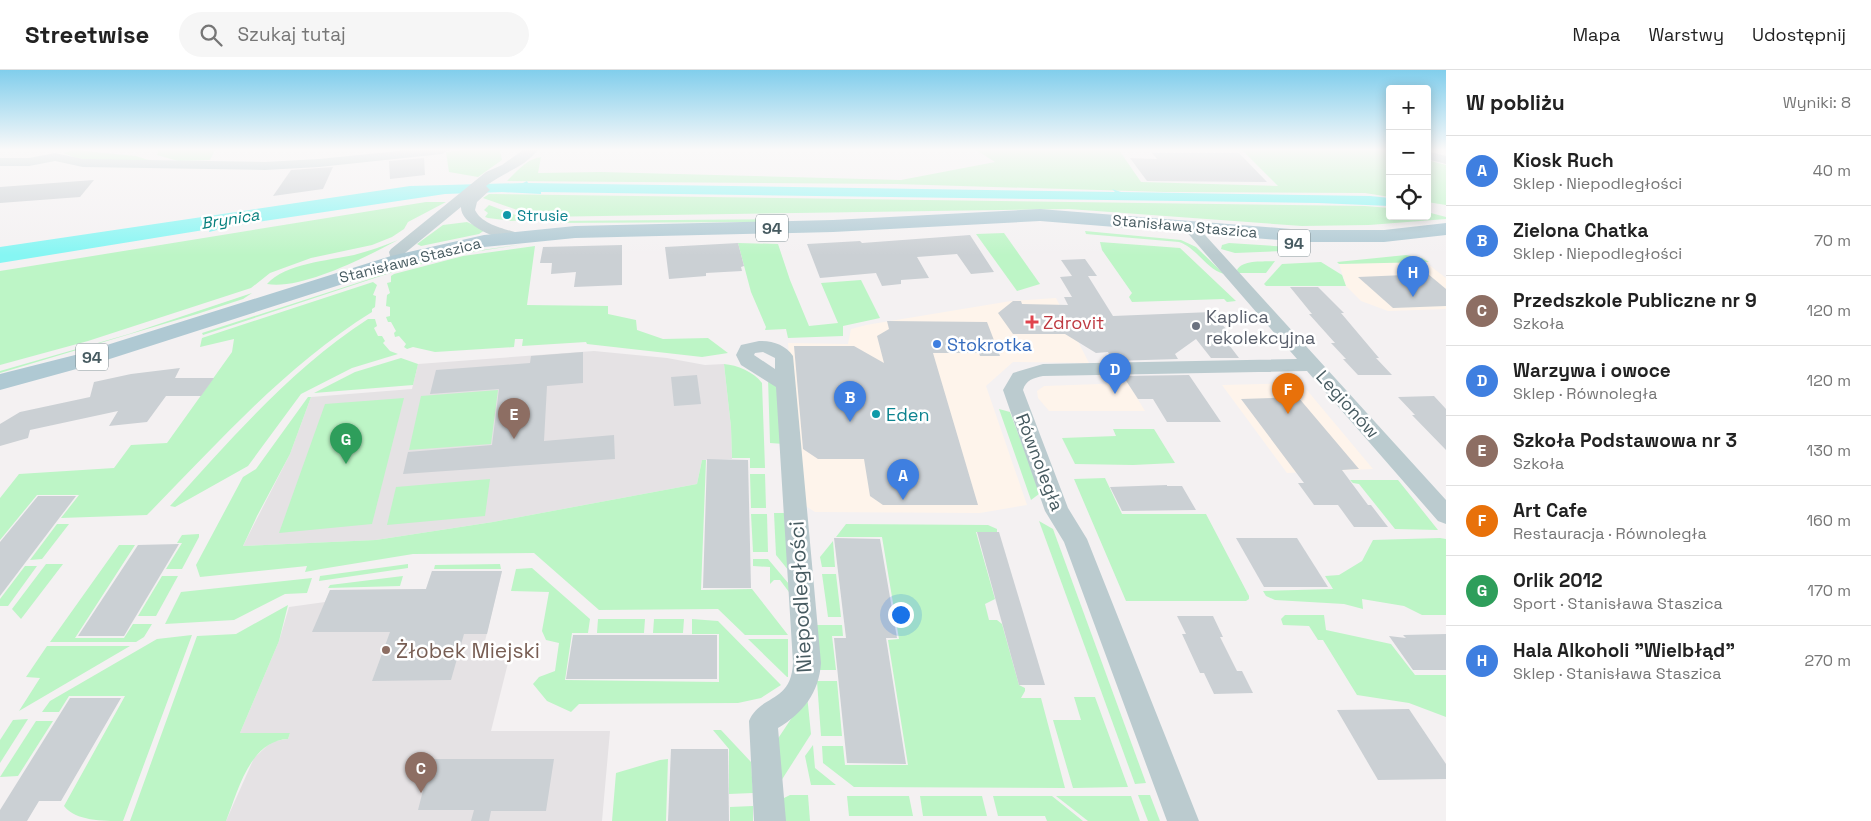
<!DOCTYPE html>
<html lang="pl">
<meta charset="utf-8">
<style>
body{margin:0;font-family:"Space Grotesk",sans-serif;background:#f6f6f6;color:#222}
.controls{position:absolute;right:15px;top:15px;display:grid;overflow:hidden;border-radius:5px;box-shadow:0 2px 12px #0003}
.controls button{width:45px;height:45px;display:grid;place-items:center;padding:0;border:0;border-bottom:1px solid #e0e0e0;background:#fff;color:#222;font:25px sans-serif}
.you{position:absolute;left:900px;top:544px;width:18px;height:18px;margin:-12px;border:4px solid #fff;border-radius:50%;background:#1a73e8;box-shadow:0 0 0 8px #1a73e833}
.badge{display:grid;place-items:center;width:32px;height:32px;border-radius:50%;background:#b45309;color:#fff;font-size:16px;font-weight:700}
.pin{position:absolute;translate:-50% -41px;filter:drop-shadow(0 1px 2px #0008)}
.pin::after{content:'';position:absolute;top:26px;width:18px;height:15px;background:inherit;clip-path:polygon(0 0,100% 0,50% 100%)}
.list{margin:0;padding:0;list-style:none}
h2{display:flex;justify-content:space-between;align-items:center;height:65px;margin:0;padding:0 20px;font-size:21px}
h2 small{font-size:16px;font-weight:400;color:#767676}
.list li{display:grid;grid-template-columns:32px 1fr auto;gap:15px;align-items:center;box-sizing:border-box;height:70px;padding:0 20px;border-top:1px solid #e0e0e0}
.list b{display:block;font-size:19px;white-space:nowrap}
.list p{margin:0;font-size:16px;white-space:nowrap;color:#767676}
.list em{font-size:16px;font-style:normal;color:#767676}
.icon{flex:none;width:28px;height:28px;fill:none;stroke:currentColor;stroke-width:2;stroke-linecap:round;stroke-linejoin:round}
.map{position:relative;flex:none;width:1446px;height:751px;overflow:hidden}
header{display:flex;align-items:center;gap:30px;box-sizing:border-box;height:70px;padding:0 25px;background:#fff;border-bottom:1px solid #e0e0e0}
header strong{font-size:24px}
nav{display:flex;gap:28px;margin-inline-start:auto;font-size:18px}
.search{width:350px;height:45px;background:#f6f6f6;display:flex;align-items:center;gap:12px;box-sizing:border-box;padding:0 18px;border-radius:28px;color:#767676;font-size:19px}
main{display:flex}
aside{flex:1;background:#fff}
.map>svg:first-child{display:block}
.commercial{fill:#fef4eb}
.education{fill:#e5e2e4}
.green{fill:#bdf5c6}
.water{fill:#86f6f3}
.building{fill:#cbd0d4}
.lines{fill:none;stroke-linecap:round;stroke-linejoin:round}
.minor{fill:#bbcbcf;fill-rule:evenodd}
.major{fill:#afc9d3;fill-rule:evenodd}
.culture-dot{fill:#0f9aa8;stroke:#fff;stroke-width:2}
.health-dot{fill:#e0444e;stroke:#fff;stroke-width:2}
.worship-dot{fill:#6b7280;stroke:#fff;stroke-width:2}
.shop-dot{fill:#3f7fe0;stroke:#fff;stroke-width:2}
.education-dot{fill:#8d6e63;stroke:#fff;stroke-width:2}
.labels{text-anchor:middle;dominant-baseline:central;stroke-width:5;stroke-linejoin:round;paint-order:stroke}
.far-culture-label{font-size:15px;fill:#0d838f;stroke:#fff;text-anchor:start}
.far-street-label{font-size:15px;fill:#475b61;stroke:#fff}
.far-water-label{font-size:16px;font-style:italic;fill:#06807e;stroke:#fff}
.shield{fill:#fff;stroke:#7e8c90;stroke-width:1}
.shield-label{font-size:16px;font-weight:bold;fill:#475b61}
.worship-label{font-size:18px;fill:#5b616d;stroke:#fff;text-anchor:start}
.health-label{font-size:18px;fill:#be3a42;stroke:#fff;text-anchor:start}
.shop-label{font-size:18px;fill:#366cbe;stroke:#fff;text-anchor:start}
.street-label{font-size:18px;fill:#475b61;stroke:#fff}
.culture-label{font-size:18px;fill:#0d838f;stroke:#fff;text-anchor:start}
.near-street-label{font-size:21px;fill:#475b61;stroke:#fff}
.near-education-label{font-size:21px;fill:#785e54;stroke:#fff;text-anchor:start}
</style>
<header>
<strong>Streetwise</strong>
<div class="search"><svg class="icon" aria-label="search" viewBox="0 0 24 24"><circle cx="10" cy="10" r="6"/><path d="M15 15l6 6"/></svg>Szukaj tutaj</div>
<nav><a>Mapa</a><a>Warstwy</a><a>Udostępnij</a></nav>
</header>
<main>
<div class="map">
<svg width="1446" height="751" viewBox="0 0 1446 751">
<rect width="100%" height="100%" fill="#f4f1f2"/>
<g class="commercial">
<path d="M1424 191 1446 208V239L1388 241 1361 231 1346 216 1339 194Z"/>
<path d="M1056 228 1089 293 1013 292 986 316 1027 435 980 443 815 442 801 433 788 273 848 274 851 259 866 255 1011 231Z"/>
<path d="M1128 313 1145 341H1049L1038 328 1037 321 1044 316Z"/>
<path d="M1301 313 1373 399 1287 403 1222 315Z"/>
</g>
<g class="education">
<path d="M594 281 667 288 705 295 724 294 731 357 732 389 702 390 697 414 493 452 376 470 243 476 290 384 311 327 412 319 418 294Z"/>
<path d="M432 501H502L485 571 509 589 491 661H610L602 751H226L254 688 267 676 275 671 288 669 290 663H240L279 571 289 537 325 532 330 520 426 519Z"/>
</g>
<g class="green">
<path d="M74 80 136 86 152 91C127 90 86 95 64 83Z"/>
<path d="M159 80H215L210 90 178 91 157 85Z"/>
<path d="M468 80H500L502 90 478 107 449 102 446 82Z"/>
<path d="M976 80H1119L1141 112 1278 116 1242 80H1390V127L1365 123 1165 122 896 114 507 111C516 102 528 88 541 87L538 103 601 102 901 110 995 92Z"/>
<path d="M1427 90 1446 95V135L1427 132Z"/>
<path d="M489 124 1365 136 1390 138V146H1427V142L1446 147V149L1369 155 1302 156 1069 139 537 147 483 128Z"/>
<path d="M426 132H446L408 152 404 159 392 167 372 175 311 188 270 203 251 218 88 271 0 295V201Z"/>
<path d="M489 135 529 150 511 151 488 148 485 147 488 143 484 140Z"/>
<path d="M790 149 762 152 544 153 549 151Z"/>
<path d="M467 152 485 160 479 164 421 176 417 174 443 155Z"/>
<path d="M1085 161 1181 170 1196 177 1224 204C1206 199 1197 178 1179 172L1086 164Z"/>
<path d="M1004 163 1040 214 1017 221 976 164Z"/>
<path d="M398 170C366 187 302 220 267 214 286 193 327 191 354 185 369 181 384 176 398 170Z"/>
<path d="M1100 172 1180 178 1236 231 1227 232 1224 229 1132 232 1129 227 1132 223 1102 180Z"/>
<path d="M738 173 778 174 790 210 809 256 838 253 821 213 861 210 880 248 843 256V266L788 268 786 259 765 260 766 257 751 222Z"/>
<path d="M1229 173 1305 178 1309 180 1235 183 1221 179 1222 175Z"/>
<path d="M524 174 473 182 405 198 203 265 202 263 419 193 454 184Z"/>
<path d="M535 176 527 235 608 236V244L636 250 637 260 663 269 708 268 728 283 702 287 587 274 586 272 522 276 523 269H515L514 277 435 282 413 277 407 279 404 277 406 274 399 266 395 267 394 263 396 261 391 252H388L386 247 390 246V237L386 236 387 225 390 223 387 213 391 212V206L394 204 463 186Z"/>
<path d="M1406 185 1422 188 1429 192 1339 194 1337 192Z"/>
<path d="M1275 191 1266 203H1239L1237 200C1243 189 1264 192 1275 191Z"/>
<path d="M1321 192 1342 205 1346 216H1266L1264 214 1282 194Z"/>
<path d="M373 212 377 215 373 225 376 226 375 237 372 239V242C285 296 218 373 147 445L61 448 79 425H37L0 470V428L19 404 114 398 131 375 167 373 232 282 234 269 200 277 202 268Z"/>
<path d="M252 223 243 229 197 244 0 303V301L129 264Z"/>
<path d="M368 249H375L377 256 374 258 378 266H382L385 271 383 273 390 281 398 284 352 298 301 324 248 396 175 437 170 436C231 369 291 299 368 249Z"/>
<path d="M401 288 418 294 413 315 314 323 355 302Z"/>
<path d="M724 294C737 295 754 302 762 313L765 398H750V388H732L731 357Z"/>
<path d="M768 309 778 314 784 374 770 373Z"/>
<path d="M498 320 491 374 409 380 421 326Z"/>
<path d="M308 327H311L290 384 257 446 243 476 376 470 493 452 697 414 702 390H706L701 520 752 519 788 565H745L718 539 599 540 534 483 413 484 321 499 305 502 307 496 200 507 196 495 243 407 256 399Z"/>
<path d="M404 328 372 454 279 463 325 334Z"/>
<path d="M999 339 1010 342 1039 419V424L1031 430Z"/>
<path d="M1113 359H1154L1175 393 1133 395 1075 394 1062 368 1116 366Z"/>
<path d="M750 404H765L766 438H751Z"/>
<path d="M1105 408 1122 444H1206L1249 526V529L1246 531H1126L1074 409Z"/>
<path d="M490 409 485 446 387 455 396 417Z"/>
<path d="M1350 410H1398L1438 460 1395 459 1359 414 1353 413Z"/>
<path d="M774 443H788L793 506 776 485Z"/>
<path d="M751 444H767L768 482H753Z"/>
<path d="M1039 451 1053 459 1146 713 1135 714Z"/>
<path d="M57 454H69L42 489 30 490Z"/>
<path d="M846 454 988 455 997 459V462H976L995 529 985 534 989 550H997L1002 554 1019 615 1025 618V621L1021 628H1041L1065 718 854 717 823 693 822 676H843L845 695H908L888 570 899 569 882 467H836Z"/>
<path d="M199 464V467L182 499H166L182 473H177L182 465Z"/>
<path d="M1440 468 1446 469V545H1422L1404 536 1362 529 1363 539 1344 534 1275 530 1266 526 1263 521 1333 519 1325 506 1339 505 1362 491 1373 470Z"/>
<path d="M833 471 835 497H822L820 487Z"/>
<path d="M119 475H135L75 568H124L133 554H152L144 567 136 572H50Z"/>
<path d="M753 489H768L789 514V522L780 510H774L770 514V497L753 496Z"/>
<path d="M46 494H63L21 549 12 539Z"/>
<path d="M408 494V498L319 511 320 506Z"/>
<path d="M500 494 501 499H434L435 495Z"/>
<path d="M25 496H37L8 536H0V529Z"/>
<path d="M532 498 590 549 588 563H572L565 610 719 612V564H692V549L718 551 781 615 761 628 738 633 579 634 571 642 547 631 533 614 539 607 555 601 559 573 546 570 542 561 549 522 511 521 516 499Z"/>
<path d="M822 504H836L841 547H828Z"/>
<path d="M162 506H178L156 546H138Z"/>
<path d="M403 506 400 516 328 518 330 515Z"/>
<path d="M312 508 307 523 285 524 234 550 165 554 181 522Z"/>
<path d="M288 535 279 571 240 663H290L288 669C249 671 238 722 226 751H130L197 566 236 564Z"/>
<path d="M1285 545H1324L1326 560 1391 574 1415 605H1446V647L1409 633 1357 625 1323 570H1318L1309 556 1283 555 1281 549Z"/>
<path d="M598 549H645L644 563H597Z"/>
<path d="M654 549H684L683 563H653Z"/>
<path d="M817 555H842L843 566H832L836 600H816Z"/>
<path d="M192 565 123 751C102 751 76 751 64 736L125 626H69L59 642H42L50 631 157 569Z"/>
<path d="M748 569H788V607H787Z"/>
<path d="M47 576H130L19 641 40 608 26 607Z"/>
<path d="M817 611H837L842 666H821Z"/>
<path d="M807 625 811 664 781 711 777 670Z"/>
<path d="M1074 627H1095L1128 717 1073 718 1053 650H1081Z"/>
<path d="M28 649 0 693V670L13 650Z"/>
<path d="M36 651H53L18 706 0 707Z"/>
<path d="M713 660H721L751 692 753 723 729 724V679Z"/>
<path d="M813 675 815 698 836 715H811L805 686Z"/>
<path d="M668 689 666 751H612L616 703 660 690Z"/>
<path d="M790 725H808L810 751H779L778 731Z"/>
<path d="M1138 725H1150L1160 751H1148Z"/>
<path d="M847 726H909L913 746H849Z"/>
<path d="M920 726H982L987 746H923Z"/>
<path d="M993 726H1052L1083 751H1047L1045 746H998Z"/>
<path d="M1056 726H1131L1140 751H1088Z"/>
<path d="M753 736V751H730V737Z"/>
</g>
<path class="water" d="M527 111 528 113 1115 122 1112 119 1121 122 1370 126 1390 128V136L1318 133 541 122V124L502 122 445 124 218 158 217 160 209 162 210 159 0 193V177L410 116 523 113Z"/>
<g class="building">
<path d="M1152 83H1239L1267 112 1147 111 1130 88 1157 89Z"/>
<path d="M424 88 425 105 390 109 389 91Z"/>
<path d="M333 97 323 119 273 126 291 100Z"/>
<path d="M94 110 80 127 0 133V117Z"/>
<path d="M970 165 994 202 971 204 957 184 917 187 929 208 901 210V214L882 216 876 203 820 208 807 174 860 171 862 173Z"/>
<path d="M738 173 744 196 741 197 742 201 706 203V206L669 209 665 177Z"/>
<path d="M622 175V215L574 217 576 202 551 204 552 193H540L543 177Z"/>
<path d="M1085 189 1097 206H1088L1113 246 1212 242 1235 270 1226 271 1239 288H1211L1196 269 1175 284 1178 289 1113 291 1108 282 1096 283 1065 264H1013L998 243 1013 231H1021L1022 234 1068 235 1064 227H1072L1060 207 1072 206 1061 190Z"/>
<path d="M1428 204 1446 219V236L1393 238 1358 207Z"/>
<path d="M1290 217H1318L1344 243H1341L1379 288H1376L1392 305H1358L1343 289H1346L1331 273H1335L1309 244H1312Z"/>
<path d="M887 251 987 252 1000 286H980L979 283H933L978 435H883L870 426 864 389H818L803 379 794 276H854L884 293 877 266 889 259Z"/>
<path d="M583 282V313L547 316 544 371 614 365 615 389 403 404 408 382 492 375 499 319 430 324 436 300 530 293 531 286Z"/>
<path d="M180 298 175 308H214L201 326H166L147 352 109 356 118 341 30 360 28 368 0 376V354L20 342 90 327 94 312 131 304Z"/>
<path d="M697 305 701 334 674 336 671 307Z"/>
<path d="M1189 305 1221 352H1167L1153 329H1138L1123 306Z"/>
<path d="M1434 326 1446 339V380L1412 345H1415L1398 327Z"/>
<path d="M1298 327 1359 399 1342 400 1368 435H1371L1388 457H1354L1338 435H1314L1298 413H1304L1241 329Z"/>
<path d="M707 389 748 390 751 518H703Z"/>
<path d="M1167 415V416H1182L1196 440 1122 441 1110 417Z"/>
<path d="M38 426H76L0 526V472Z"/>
<path d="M977 462H999L1045 615H1019Z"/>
<path d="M834 468 880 469 897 568H886L906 694 847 693 834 568H846Z"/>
<path d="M1236 468H1297L1328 517H1264Z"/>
<path d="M179 474 124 566H78L138 475Z"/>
<path d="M432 501H502L487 564H464L451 610 372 611 390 562H312L330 520 426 519Z"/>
<path d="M1177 546H1213L1223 567H1220L1237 601H1242L1253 623 1214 624 1204 603H1200L1182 564H1186Z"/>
<path d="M1446 564V600H1413L1389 566 1406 568 1403 565Z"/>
<path d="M573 565H717V609H566Z"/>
<path d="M70 628H121L61 731H39L27 751H0V740Z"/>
<path d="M1409 639 1446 694V709L1378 710 1337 640Z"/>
<path d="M671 679H728L729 751H668Z"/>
<path d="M431 689H554L546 741H491L489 751H471L474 740H418Z"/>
</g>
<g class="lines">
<g class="minor">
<path d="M408 80H449L442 84 319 97 265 100 83 97 55 91 29 96H0V88H29L55 83 83 89 265 92 319 89Z"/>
<path d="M523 80H538C525 97 502 103 486 116L490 120 477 132 475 140C482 155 506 159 521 164L523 167 521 170C505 174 460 156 461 137L405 183 406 190 404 193H392L389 182 391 179 486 102 502 95Z"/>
<path d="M1427 81 1446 86V94L1427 89Z"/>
<path d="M1190 152 1195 154 1446 430V454L1438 451 1307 301 1043 306C1033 308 1026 310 1023 320L1068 438 1087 469 1199 751H1167L1064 472 1045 441 1003 320 1013 303 1043 294 1297 289 1185 160 1182 157 1185 154Z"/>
<path d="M759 271C772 270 786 275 793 286L821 593C819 623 803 643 778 658L786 751H754L749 651C760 624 791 634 793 593L776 317 741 295 736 285 741 275ZM763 282 775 288V299L754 285 755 283Z"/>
</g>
<path class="major" d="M1040 139 1303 160H1384L1446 153V165L1384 172H1303L1040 151 833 162 575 168 484 177 405 194 91 295 0 320V304L75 285 391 186 484 165 575 156 833 150Z"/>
</g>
<linearGradient id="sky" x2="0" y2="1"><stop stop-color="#81ceec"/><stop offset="0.43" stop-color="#faf9f9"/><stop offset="1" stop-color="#faf9f9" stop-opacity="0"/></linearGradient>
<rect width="1446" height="185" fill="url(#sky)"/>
<g class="culture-dot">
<circle cx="507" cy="145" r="5"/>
<circle cx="876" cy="344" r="5"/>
</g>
<path class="health-dot" d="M1029.5 244.5h5v5h5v5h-5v5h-5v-5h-5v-5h5z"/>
<circle class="worship-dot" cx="1196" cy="256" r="5"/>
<circle class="shop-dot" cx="937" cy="274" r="5"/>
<circle class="education-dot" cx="386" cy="580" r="5"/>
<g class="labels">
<g class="far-culture-label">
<text x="517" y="145">Strusie</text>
</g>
<g class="far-street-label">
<text transform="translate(1185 156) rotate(5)">Stanisława Staszica</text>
<text transform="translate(410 190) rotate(-14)">Stanisława Staszica</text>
</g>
<g class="far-water-label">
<text transform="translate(230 149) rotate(-9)">Brynica</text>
</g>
<g class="shield">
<rect x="756" y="144.5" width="32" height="27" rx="4"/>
<rect x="1278" y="159.5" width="32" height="27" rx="4"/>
<rect x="76" y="273.5" width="32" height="27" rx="4"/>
</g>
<g class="shield-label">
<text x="772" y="158">94</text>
<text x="1294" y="173">94</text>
<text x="92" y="287">94</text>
</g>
<g class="worship-label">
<text x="1206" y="246">Kaplica<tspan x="1206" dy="21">rekolekcyjna</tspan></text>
</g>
<g class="health-label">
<text x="1043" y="252">Zdrovit</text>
</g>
<g class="shop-label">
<text x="947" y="274">Stokrotka</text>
</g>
<g class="street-label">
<text transform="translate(1348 334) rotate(48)">Legionów</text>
<text transform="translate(1040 392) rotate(69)">Równoległa</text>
</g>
<g class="culture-label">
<text x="886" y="344">Eden</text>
</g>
<g class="near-street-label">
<text transform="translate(800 527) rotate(-93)">Niepodległości</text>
</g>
<g class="near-education-label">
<text x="396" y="580">Żłobek Miejski</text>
</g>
</g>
</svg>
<div class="controls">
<button>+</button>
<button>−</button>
<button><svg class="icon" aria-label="locate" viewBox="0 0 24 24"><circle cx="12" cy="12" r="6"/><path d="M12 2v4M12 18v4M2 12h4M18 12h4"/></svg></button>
</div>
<div class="you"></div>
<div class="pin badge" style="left:903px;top:430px;background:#3f7fe0">A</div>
<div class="pin badge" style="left:850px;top:352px;background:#3f7fe0">B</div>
<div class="pin badge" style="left:421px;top:723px;background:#8d6e63">C</div>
<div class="pin badge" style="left:1115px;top:324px;background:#3f7fe0">D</div>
<div class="pin badge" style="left:514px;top:369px;background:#8d6e63">E</div>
<div class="pin badge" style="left:1288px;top:344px;background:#e8710a">F</div>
<div class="pin badge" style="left:346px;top:394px;background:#2e9e5b">G</div>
<div class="pin badge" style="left:1413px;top:227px;background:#3f7fe0">H</div>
</div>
<aside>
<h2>W pobliżu<small>Wyniki: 8</small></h2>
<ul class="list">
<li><span class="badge" style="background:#3f7fe0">A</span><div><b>Kiosk Ruch</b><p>Sklep · Niepodległości</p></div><em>40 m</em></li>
<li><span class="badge" style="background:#3f7fe0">B</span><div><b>Zielona Chatka</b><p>Sklep · Niepodległości</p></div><em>70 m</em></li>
<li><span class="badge" style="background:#8d6e63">C</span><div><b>Przedszkole Publiczne nr 9</b><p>Szkoła</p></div><em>120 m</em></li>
<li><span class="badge" style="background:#3f7fe0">D</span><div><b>Warzywa i owoce</b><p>Sklep · Równoległa</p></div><em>120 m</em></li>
<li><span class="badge" style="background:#8d6e63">E</span><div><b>Szkoła Podstawowa nr 3</b><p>Szkoła</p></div><em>130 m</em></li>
<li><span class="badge" style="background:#e8710a">F</span><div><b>Art Cafe</b><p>Restauracja · Równoległa</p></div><em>160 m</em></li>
<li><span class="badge" style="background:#2e9e5b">G</span><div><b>Orlik 2012</b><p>Sport · Stanisława Staszica</p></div><em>170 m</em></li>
<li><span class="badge" style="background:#3f7fe0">H</span><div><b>Hala Alkoholi &quot;Wielbłąd&quot;</b><p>Sklep · Stanisława Staszica</p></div><em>270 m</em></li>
</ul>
</aside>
</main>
